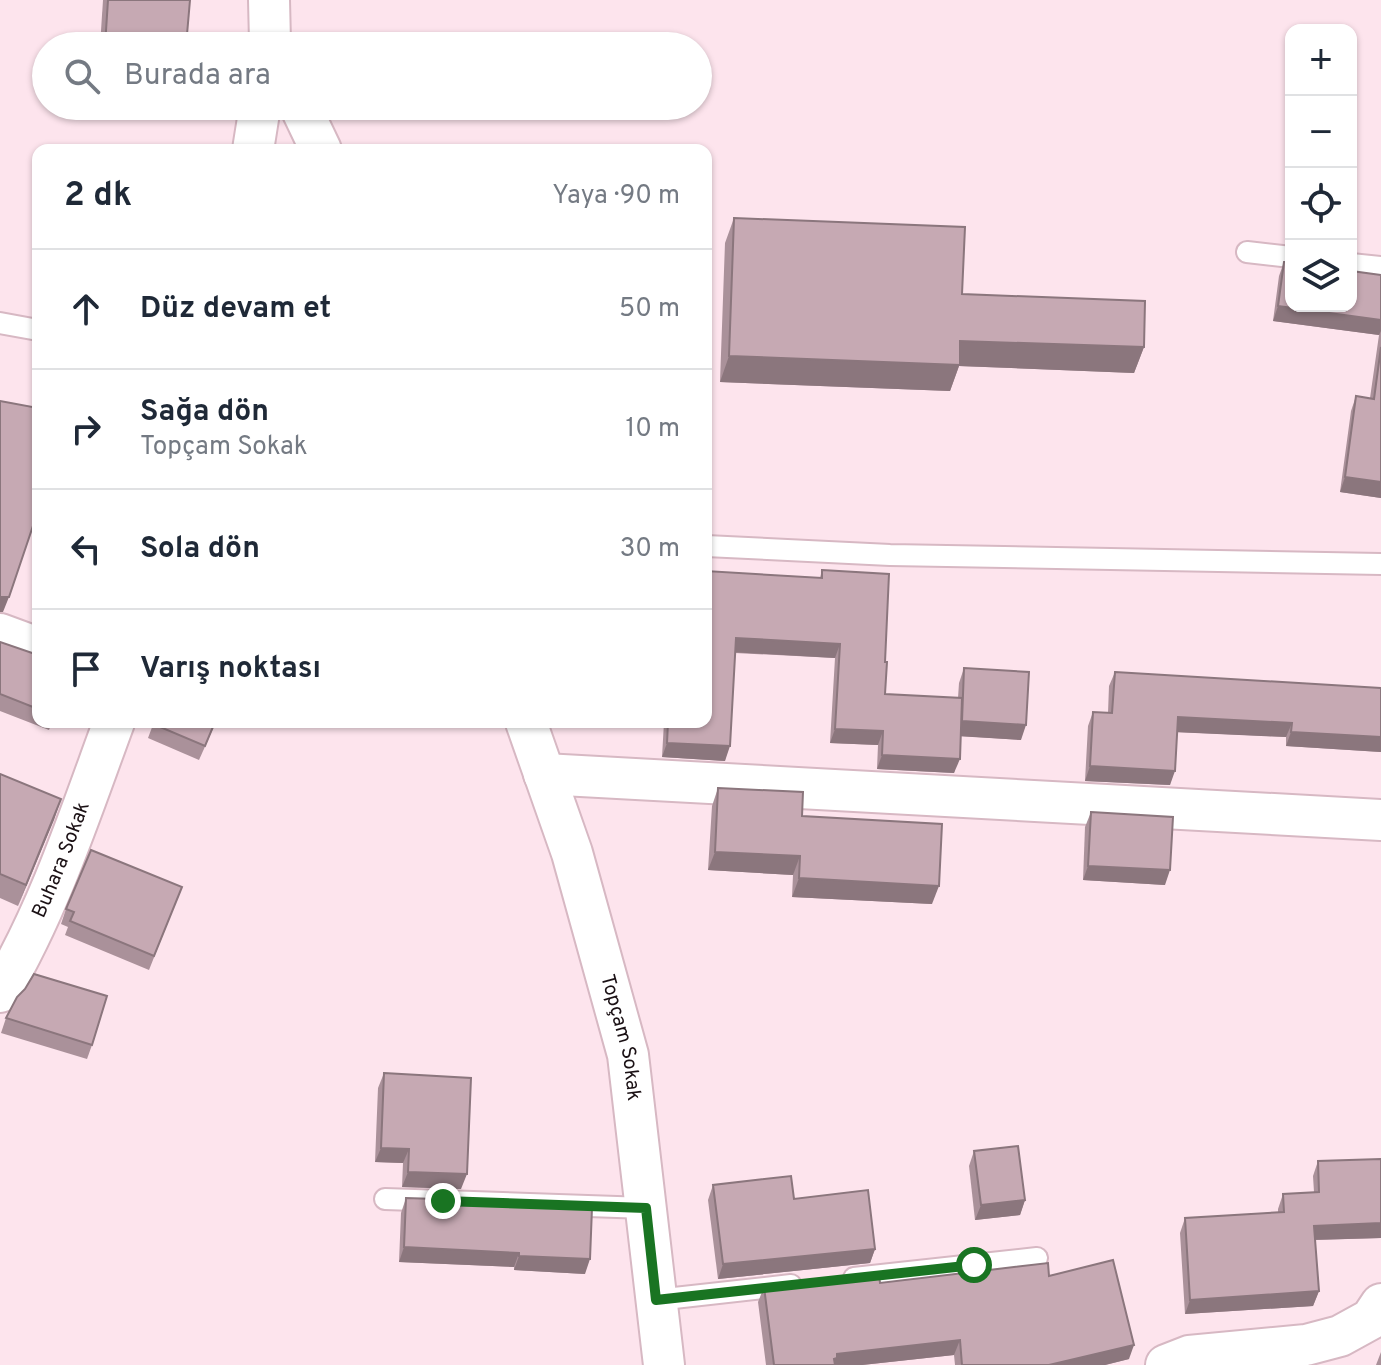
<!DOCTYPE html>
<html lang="tr">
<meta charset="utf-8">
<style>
body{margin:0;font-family:Overpass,sans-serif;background:#f2f2f3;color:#1f2937}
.controls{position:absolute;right:24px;top:24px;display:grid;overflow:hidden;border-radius:16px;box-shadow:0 2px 6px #0004}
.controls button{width:72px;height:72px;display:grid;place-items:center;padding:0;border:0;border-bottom:2px solid #e0e1e3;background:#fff;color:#1f2937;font:40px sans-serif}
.stop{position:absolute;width:24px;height:24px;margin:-18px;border:6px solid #197422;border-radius:50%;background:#fff}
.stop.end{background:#197422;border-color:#fff;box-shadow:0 2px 8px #0008}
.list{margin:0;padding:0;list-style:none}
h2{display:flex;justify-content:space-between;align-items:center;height:104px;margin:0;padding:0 32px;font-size:34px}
h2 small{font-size:26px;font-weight:400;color:#747a83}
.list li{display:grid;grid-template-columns:52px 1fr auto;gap:24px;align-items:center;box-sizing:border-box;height:120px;padding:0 32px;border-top:2px solid #e0e1e3}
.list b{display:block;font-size:30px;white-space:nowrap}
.list p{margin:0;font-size:26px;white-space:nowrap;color:#747a83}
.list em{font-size:26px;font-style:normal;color:#747a83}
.icon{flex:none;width:44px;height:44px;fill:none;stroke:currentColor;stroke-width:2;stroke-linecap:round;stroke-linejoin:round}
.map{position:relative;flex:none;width:1381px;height:1365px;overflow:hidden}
.search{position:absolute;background:#fff;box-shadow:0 2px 6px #0004;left:32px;top:32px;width:680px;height:88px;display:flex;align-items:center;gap:20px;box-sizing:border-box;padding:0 28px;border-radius:44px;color:#747a83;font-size:30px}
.panel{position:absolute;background:#fff;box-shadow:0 2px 6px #0004;left:32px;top:144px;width:680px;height:584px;border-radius:16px}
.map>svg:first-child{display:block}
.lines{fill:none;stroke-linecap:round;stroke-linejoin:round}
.lane-casing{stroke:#d7b8c3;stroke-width:24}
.street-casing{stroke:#d7b8c3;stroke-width:44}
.lane{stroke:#fff;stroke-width:20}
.street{stroke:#fff;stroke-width:40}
.wall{fill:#aa919a}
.shaded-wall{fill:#8b767d}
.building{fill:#c6a9b3;stroke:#8b767d;stroke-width:2}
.route{stroke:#197422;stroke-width:10}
.labels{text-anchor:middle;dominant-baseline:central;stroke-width:8;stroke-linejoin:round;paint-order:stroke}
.street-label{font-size:20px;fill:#1b1115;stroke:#fde4ed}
</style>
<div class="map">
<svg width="1381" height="1365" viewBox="0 0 1381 1365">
<rect width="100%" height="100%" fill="#fde4ed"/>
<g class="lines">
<defs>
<g id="lane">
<path d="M1247 252 1291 257"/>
<path d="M1351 264 1381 267"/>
<path d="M0 323 38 330"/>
<path d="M706 546 890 555 1381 564"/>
<path d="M385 1199 646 1208"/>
<path d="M854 1278 1037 1258"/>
<path d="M656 1300 791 1285"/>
</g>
<g id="street">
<path d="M269 0 270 42 272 46"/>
<path d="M300 106 321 150"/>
<path d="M253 150 260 106"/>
<path d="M0 634 38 648"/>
<path id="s1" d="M526 722 572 853 628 1055 664 1365"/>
<path d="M544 774 1381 820"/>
<path id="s2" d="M0 992C50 907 80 814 114 722"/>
<path d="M1166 1365 1189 1356 1306 1345 1340 1336 1371 1319 1381 1304"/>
</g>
</defs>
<use href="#lane" class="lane-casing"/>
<use href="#street" class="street-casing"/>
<use href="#lane" class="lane"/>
<use href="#street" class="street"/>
</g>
<g class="wall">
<path d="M103 0H190L186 46H100Z"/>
<path d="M734 218 962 294 1144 347 1134 373 959 366 950 391 720 382 725 243Z"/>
<path d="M1284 262 1381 275V498L1340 492 1351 411 1356 396 1370 398 1379 335 1273 321 1279 276Z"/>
<path d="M822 570 885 662V694L958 698 959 683 964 668 1021 740 961 736 954 773 877 769 878 745 830 743 835 658 735 653 725 761 662 757 664 722H706V571L820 578Z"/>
<path d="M0 642 38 655V722H52L49 730 0 711Z"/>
<path d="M1115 672 1381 688V752L1286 746V737L1177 732 1170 785 1085 781 1088 726 1093 712 1108 713 1109 686Z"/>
<path d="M154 722H216L199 760 148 738Z"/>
<path d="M0 774 61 799 18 906 0 898Z"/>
<path d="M718 788 802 816 932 904 792 897 793 875 708 870 712 806Z"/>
<path d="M1091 812 1165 885 1083 880 1085 827Z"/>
<path d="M182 887 149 970 65 935 68 927 61 924 66 909Z"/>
<path d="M6 1018 92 1045 87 1059 1 1033Z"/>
<path d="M384 1073 461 1189 402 1187 403 1163 375 1162 378 1088Z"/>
<path d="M974 1151 1025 1200 1020 1215 975 1220 969 1166Z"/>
<path d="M1381 1159V1238L1315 1240 1319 1291 1313 1306 1185 1314 1180 1233 1185 1218 1278 1212V1209L1283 1194 1314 1192 1313 1176 1318 1161Z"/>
<path d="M713 1185 794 1199 875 1249 870 1263 718 1279 708 1200Z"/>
<path d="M406 1198 466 1203 585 1274 514 1270V1267L399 1262 401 1213Z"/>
<path d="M1049 1276 1129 1359 1105 1365H955L954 1355 862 1365H766L758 1302 764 1287Z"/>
<path d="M1381 1352V1365H1376Z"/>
</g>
<g class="shaded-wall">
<path d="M96 106H178L176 113Z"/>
<path d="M1278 306 1381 320V331L1379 335 1273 321Z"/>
<path d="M960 341 1144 347 1134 373 959 366 950 391 720 382 729 356Z"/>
<path d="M1345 477 1381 482V498L1340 492Z"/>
<path d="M0 597H9L3 612H0Z"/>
<path d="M736 638 840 644 835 658 730 652Z"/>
<path d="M1178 717 1292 723 1286 737 1173 732Z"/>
<path d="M962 721 1026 725 1021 740 956 736Z"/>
<path d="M835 729 883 731 878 745 830 743Z"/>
<path d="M1291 732 1381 737V752L1286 746Z"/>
<path d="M667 743 730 746 725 761 662 757Z"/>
<path d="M882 755 960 759 954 773 877 769Z"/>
<path d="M1090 766 1175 771 1170 785 1085 781Z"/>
<path d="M61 799 54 820 18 906 26 885Z"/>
<path d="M715 852 800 856 793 875 708 870Z"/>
<path d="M1088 866 1170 870 1165 885 1083 880Z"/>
<path d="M799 878 939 886 932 904 792 897Z"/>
<path d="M381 1148 409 1149 403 1163 375 1162Z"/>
<path d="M408 1172 467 1174 461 1189 402 1187Z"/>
<path d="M1025 1200 1020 1215 975 1220 981 1205Z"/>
<path d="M1381 1223V1238L1309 1240 1314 1226Z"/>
<path d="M404 1247 519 1253 514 1267 399 1262Z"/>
<path d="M875 1249 870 1263 718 1279 723 1264Z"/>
<path d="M519 1256 590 1259 585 1274 514 1270Z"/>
<path d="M1319 1291 1313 1306 1185 1314 1190 1300Z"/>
<path d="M960 1340 954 1355 862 1365H832L837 1354Z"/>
<path d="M1134 1345 1129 1359 1105 1365H1049Z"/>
</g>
<g class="building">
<path d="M108 0H190L186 46H105Z"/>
<path d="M734 218 965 227 962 294 1145 301 1144 347 960 341V365L729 356Z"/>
<path d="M1284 262H1291V306H1351V271L1381 275V320L1278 306Z"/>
<path d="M1381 347V482L1345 477 1356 396 1374 399Z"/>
<path d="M0 401 38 408V511L9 597H0Z"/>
<path d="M822 570 889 574 885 662H887L885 694 962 698 960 759 882 755 883 731 835 729 840 644 736 638 730 746 667 743 668 722H706V571L822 578Z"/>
<path d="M0 642 38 655V709L0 694Z"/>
<path d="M964 668 1029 672 1026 725 962 721Z"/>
<path d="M1115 672 1381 688V737L1291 732 1292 723 1178 717 1175 771 1090 766 1093 712 1112 713Z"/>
<path d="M154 722H215L205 746 153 724Z"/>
<path d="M0 774 61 799 26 885 0 874Z"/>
<path d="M718 788 803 792 802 816 942 824 939 886 799 878 800 856 715 852Z"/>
<path d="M1091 812 1173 817 1170 870 1088 866Z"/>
<path d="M91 850 182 887 154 956 70 921 74 912 66 909Z"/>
<path d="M34 974 107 996 92 1045 6 1018 17 997 25 989Z"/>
<path d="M384 1073 471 1078 467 1174 408 1172 409 1149 381 1148Z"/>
<path d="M1018 1146 1025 1200 981 1205 974 1151Z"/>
<path d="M1381 1159V1223L1314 1226 1319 1291 1190 1300 1185 1218 1284 1212 1283 1194 1319 1192 1318 1161Z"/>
<path d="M791 1176 794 1199 868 1190 875 1249 723 1264 713 1185Z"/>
<path d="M406 1198 466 1200V1203L592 1208 590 1259 519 1256V1253L404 1247Z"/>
<path d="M1113 1260 1134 1345 1049 1365H962L960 1340 837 1354V1358L834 1359 835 1365H774L764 1287 879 1275 880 1283 1048 1263 1049 1276Z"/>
</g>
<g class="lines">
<path class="route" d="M443 1201 646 1208 656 1300 974 1265"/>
</g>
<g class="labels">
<g class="street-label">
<text stroke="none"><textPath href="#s2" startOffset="146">Buhara Sokak</textPath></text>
<text stroke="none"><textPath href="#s1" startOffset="330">Topçam Sokak</textPath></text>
</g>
</g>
</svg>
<div class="controls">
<button>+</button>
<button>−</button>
<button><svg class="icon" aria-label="locate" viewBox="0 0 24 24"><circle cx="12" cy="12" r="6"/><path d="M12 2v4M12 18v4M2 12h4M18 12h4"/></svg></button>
<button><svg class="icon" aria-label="layers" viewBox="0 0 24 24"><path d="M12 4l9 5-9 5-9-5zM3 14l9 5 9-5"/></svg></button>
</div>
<div class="stop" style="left:974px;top:1265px"></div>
<div class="stop end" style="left:443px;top:1201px"></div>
<div class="search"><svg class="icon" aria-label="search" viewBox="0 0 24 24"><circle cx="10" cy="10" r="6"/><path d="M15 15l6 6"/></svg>Burada ara</div>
<section class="panel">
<h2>2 dk<small>Yaya · 90 m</small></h2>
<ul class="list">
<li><svg class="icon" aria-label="ahead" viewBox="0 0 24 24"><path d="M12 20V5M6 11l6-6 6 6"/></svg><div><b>Düz devam et</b></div><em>50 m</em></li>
<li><svg class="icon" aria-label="right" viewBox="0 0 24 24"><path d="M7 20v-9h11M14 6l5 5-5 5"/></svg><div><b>Sağa dön</b><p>Topçam Sokak</p></div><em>10 m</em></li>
<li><svg class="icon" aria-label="left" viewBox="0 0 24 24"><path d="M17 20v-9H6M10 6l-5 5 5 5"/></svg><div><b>Sola dön</b></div><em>30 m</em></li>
<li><svg class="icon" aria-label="arrive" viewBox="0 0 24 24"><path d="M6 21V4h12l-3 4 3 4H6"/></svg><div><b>Varış noktası</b></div></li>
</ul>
</section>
</div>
